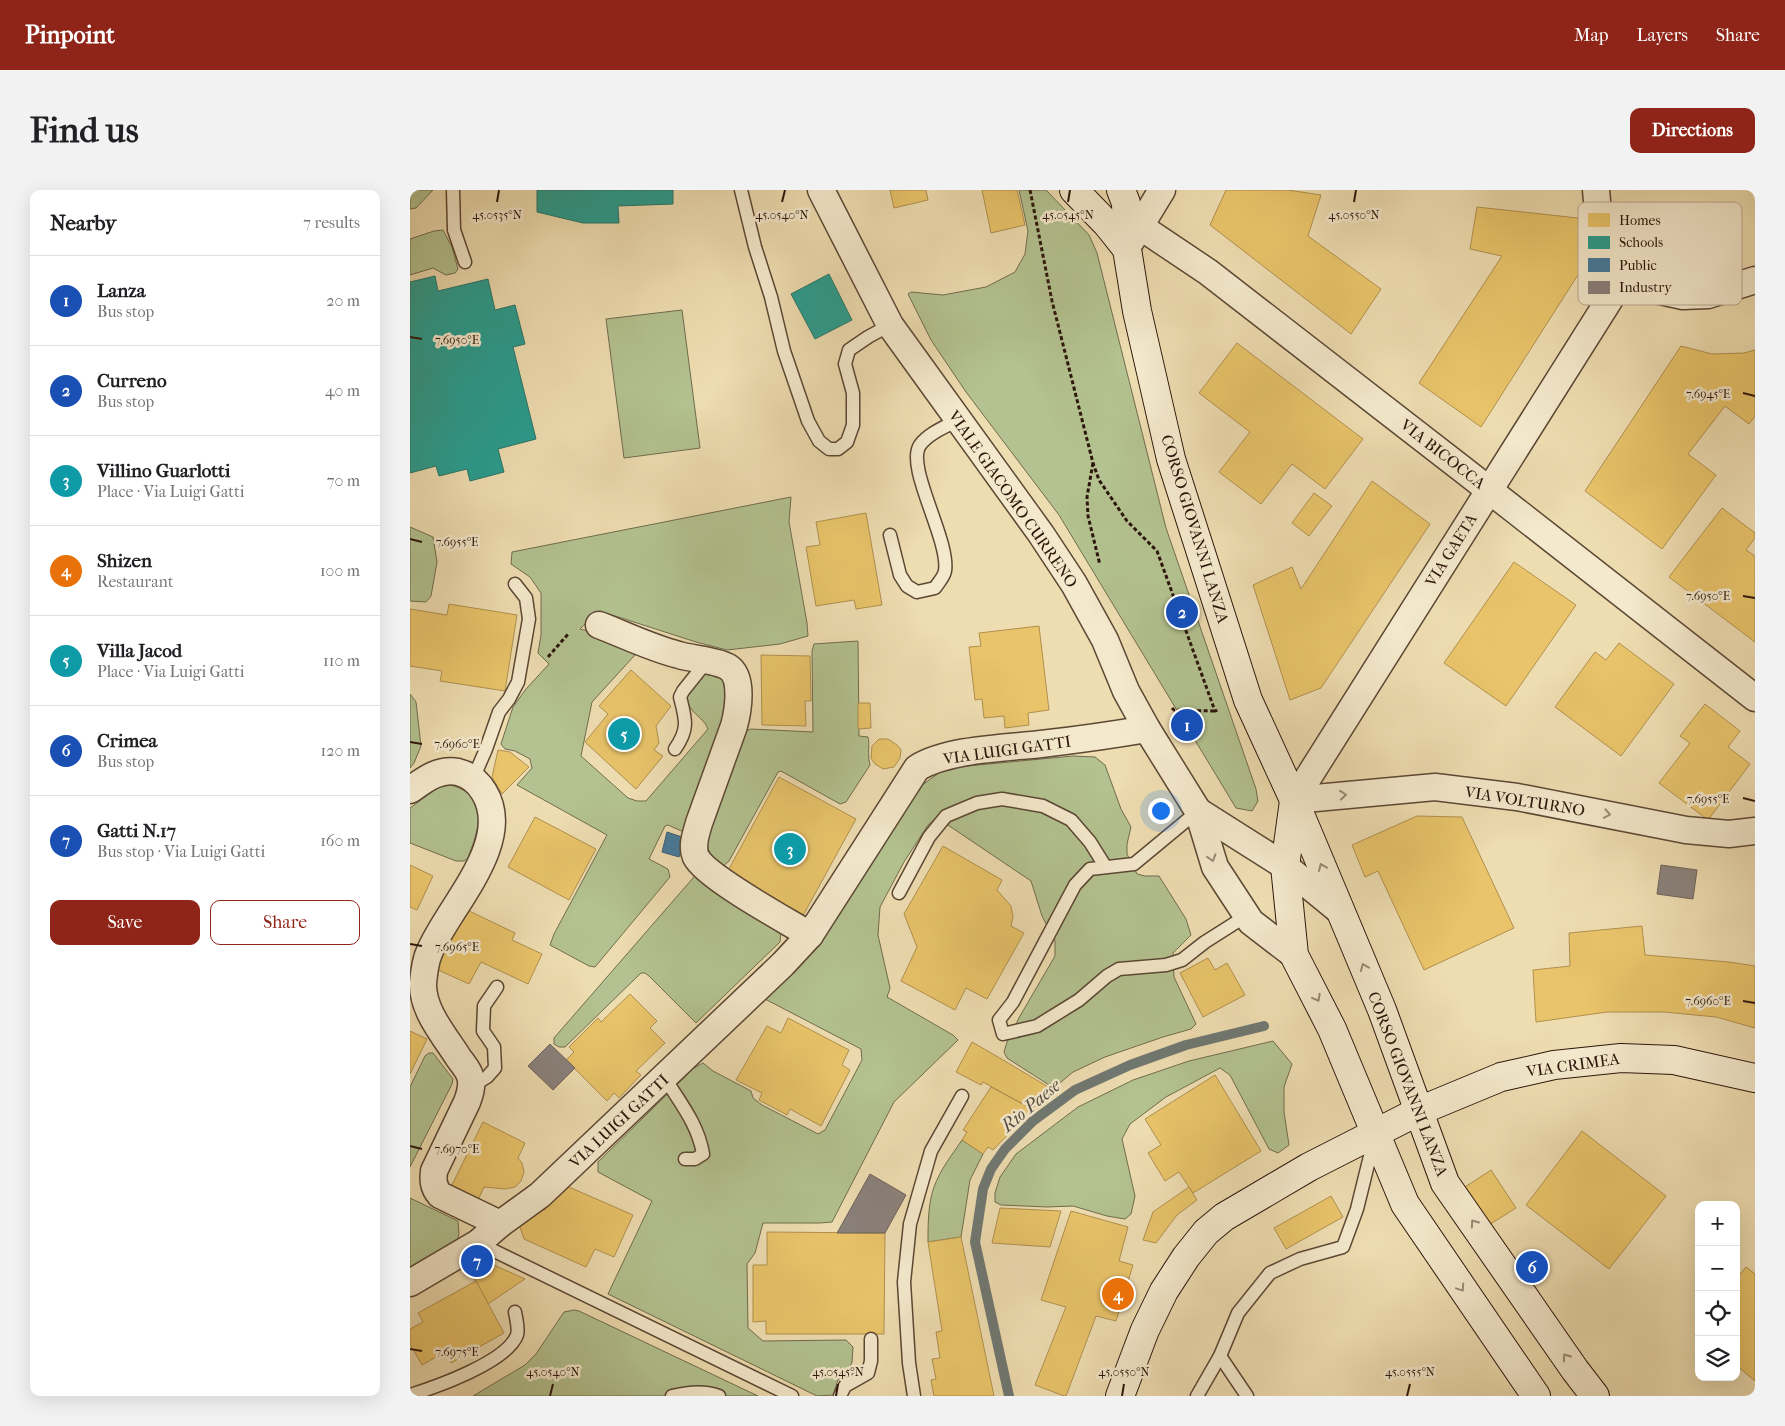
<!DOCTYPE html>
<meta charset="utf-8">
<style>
body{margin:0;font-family:"IM FELL French Canon",serif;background:#f2f2f2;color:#202124}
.controls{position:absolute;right:15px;bottom:15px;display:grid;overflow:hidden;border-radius:10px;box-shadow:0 5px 20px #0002}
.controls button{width:45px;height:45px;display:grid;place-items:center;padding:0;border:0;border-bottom:1px solid #e0e0e0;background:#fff;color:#202124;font:25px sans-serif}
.you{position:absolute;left:750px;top:620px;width:18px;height:18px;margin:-12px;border:4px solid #fff;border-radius:50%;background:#1a73e8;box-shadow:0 0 0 8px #1a73e833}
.badge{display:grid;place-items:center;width:32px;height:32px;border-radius:50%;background:#8f2418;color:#fff;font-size:16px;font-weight:700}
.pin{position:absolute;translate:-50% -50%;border:2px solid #fff;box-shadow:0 1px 5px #0006}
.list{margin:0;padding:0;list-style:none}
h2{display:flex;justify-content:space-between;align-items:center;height:65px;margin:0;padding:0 20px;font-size:21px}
h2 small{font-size:16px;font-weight:400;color:#757577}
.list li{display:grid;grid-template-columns:32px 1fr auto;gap:15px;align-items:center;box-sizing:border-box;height:90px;padding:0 20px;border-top:1px solid #e0e0e0}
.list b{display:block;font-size:19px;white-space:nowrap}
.list p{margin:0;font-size:16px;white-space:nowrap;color:#757577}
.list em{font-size:16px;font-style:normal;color:#757577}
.actions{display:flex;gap:10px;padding:15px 20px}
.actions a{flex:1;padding:11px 0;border:1px solid #8f2418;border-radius:10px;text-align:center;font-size:18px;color:#8f2418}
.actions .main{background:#8f2418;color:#fff}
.icon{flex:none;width:28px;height:28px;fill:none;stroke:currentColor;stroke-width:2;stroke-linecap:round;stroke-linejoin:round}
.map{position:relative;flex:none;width:1345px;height:1206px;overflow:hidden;border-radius:10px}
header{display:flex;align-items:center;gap:30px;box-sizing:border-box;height:70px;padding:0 25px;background:#8f2418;color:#fff}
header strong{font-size:24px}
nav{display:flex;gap:28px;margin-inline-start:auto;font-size:18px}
.intro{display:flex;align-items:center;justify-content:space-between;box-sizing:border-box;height:120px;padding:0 30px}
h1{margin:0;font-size:35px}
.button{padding:12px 22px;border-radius:10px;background:#8f2418;color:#fff;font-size:18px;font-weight:700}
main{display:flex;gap:30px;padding:0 30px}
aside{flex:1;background:#fff;border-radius:10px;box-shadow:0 5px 20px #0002}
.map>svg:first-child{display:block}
.green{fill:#b3c290;stroke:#706c4e}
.homes{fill:#e9c46a;stroke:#b0904e}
.schools{fill:#2a9d8f;stroke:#2b7467}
.public{fill:#457b9d;stroke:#3e5c71}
.industry{fill:#8a817c;stroke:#6e615a}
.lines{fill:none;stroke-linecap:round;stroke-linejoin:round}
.stream{stroke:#707872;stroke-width:10}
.lane-casing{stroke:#5c4734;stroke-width:15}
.street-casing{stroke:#5c4734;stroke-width:29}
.secondary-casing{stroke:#2c150b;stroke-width:30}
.path{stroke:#2c150b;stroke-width:3;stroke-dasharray:4 2.5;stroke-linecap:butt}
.lane{stroke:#f4e9cc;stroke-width:12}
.street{stroke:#f4e9cc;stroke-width:26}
.secondary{stroke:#f4e9cc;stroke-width:28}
.oneway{stroke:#9a8a75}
.ticks{fill:none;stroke:#2c150b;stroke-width:2}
.labels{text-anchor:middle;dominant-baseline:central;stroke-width:5;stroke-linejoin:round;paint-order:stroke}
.street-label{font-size:16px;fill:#2c150b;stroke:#f4e9cc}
.water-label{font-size:18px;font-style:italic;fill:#544f47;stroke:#f4e9cc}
.key{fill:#f4e9cc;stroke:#b8a992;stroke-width:1}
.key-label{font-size:14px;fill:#2c150b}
.ticks-label{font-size:12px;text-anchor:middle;fill:#2c150b;stroke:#f4e9cc;stroke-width:5;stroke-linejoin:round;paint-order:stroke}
</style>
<header>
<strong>Pinpoint</strong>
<nav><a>Map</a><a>Layers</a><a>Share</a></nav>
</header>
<div class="intro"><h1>Find us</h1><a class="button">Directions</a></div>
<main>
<aside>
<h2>Nearby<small>7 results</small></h2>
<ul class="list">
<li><span class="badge" style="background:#1a4fb4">1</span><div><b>Lanza</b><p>Bus stop</p></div><em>20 m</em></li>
<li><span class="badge" style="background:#1a4fb4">2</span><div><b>Curreno</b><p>Bus stop</p></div><em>40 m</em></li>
<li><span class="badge" style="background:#0f9aa8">3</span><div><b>Villino Guarlotti</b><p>Place · Via Luigi Gatti</p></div><em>70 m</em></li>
<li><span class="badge" style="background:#e8710a">4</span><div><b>Shizen</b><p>Restaurant</p></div><em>100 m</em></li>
<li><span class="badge" style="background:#0f9aa8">5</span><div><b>Villa Jacod</b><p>Place · Via Luigi Gatti</p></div><em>110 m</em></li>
<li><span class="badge" style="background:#1a4fb4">6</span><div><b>Crimea</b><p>Bus stop</p></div><em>120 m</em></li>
<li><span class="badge" style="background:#1a4fb4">7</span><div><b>Gatti N.17</b><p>Bus stop · Via Luigi Gatti</p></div><em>160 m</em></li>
</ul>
<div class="actions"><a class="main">Save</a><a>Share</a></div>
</aside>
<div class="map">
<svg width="1345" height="1206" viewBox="0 0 1345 1206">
<rect width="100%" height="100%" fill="#eeddb1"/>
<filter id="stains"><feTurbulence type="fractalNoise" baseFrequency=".004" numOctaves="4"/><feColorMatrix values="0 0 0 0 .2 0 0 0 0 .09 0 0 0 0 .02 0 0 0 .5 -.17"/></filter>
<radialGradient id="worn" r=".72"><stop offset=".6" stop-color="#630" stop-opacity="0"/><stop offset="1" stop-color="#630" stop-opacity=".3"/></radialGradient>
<g class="green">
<path d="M0 0H23L6 18 0 19Z"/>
<path d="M609 0H636L679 45 687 63 756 338 846 599 848 611 842 621 826 618 649 325 556 202 521 150 498 104 501 102 533 105 576 97 605 82 615 64 618 41Z"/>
<path d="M33 40 42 57 48 79 45 83 36 85 23 78 0 85V49L24 41Z"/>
<path d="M272 120 290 258 214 268 196 129Z"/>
<path d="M381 307 379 332 397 433 398 446 370 454 317 460 286 452 199 424C183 425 181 428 170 439L178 441 223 461 225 465 182 512 171 566 218 608 227 611H236L298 539C293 526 279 524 276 507L293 484C309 486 315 487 321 504L276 643 258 635 255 636 239 669 258 679 260 687 185 777 179 776 140 755 144 744 197 645 107 595 122 578 120 569 105 561 95 559 91 554 103 517 116 499 139 474 128 463 131 445V403L120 387 101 374 102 362Z"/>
<path d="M0 337 23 347 27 372 21 406 16 412 0 411Z"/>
<path d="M448 451 449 546 458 547C460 553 457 565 460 575L436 612 430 614 371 581 368 582 319 671 313 676C299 666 297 660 296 644L336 541 341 539 403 542 402 461 404 454Z"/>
<path d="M0 504 6 512 11 556 4 573 0 578Z"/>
<path d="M663 566 685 567 695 575 711 619 721 637 717 654V664L727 684 735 686H749L776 729 781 745 763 763 764 787 786 834 781 839 753 847 695 867 663 882 651 892 639 895 597 868 594 862 597 852 610 826 645 766V751L632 726 621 691 538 635 524 630 518 635 494 672 470 717 468 745 480 798 477 807 543 845 548 850 484 912 422 1032 410 1033H353L345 1063 337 1074 338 1138 353 1151 436 1150 443 1157 442 1172 437 1184 428 1190 423 1205 407 1206 198 1104 242 1011 188 982V972L284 878 293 873 303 881 341 901 343 908 352 915 408 944 415 940 452 870 451 859 355 809 512 595 536 578Z"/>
<path d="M37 594C81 605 70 635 58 668L54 671H46L0 653V618L29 597Z"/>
<path d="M290 680 371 741 370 752 286 833 239 786 235 783H231L155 857H149L144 854V848Z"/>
<path d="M863 851 882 874 874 897V922L879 955 868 963 859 959 820 885 810 878 756 907 720 934 712 949 725 1006 721 1024 715 1029 697 1026 663 1016 637 1017 591 1015 585 1012V1003L590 987 606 964 668 917 723 890 779 871Z"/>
<path d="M19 863H23L43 889 42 894 0 977V897L15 866Z"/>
<path d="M552 950 573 964 560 990 551 1047 518 1052C518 1034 518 1014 524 997 530 980 542 965 552 950Z"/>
<path d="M0 1008 48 1031 49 1044 46 1054 0 1079Z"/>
<path d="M164 1120 169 1121 348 1206H63L115 1175 126 1164 154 1122Z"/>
</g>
<g class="homes">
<path d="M480 0H516L518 10 484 18Z"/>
<path d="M572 0H607L615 35 581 43Z"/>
<path d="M816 0H878L911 5 898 46 971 99 941 144 800 35Z"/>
<path d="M1067 17 1168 28 1178 69 1071 237 1009 193 1092 66 1060 59Z"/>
<path d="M827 153 953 249 915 299 882 274 851 314 809 282 840 242 789 203Z"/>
<path d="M1271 156 1302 164 1334 163 1345 160V226L1339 234 1315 216 1278 264 1306 285 1252 359 1175 301Z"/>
<path d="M962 291 1020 334 911 498 880 510 843 395 882 377 891 399Z"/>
<path d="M904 303 922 316 899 346 882 333Z"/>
<path d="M1312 318 1345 343V348L1336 360 1345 366V452L1259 387Z"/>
<path d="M456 323 472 415 446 419 444 410 406 416 396 357 410 355 406 332Z"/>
<path d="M1104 372 1166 415 1096 516 1034 473Z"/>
<path d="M39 414 107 425 95 501 30 491 32 481 0 476V419L37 425Z"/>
<path d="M629 436 639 520 618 523 619 535 595 538 594 526 574 528 572 509 565 510 559 457 571 456 569 443Z"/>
<path d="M1209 453 1264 494 1211 566 1145 517 1185 462 1196 470Z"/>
<path d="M351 465 400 466 401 511H395L396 536 352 535Z"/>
<path d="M221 480 261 516 246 536 249 553 244 560 253 566 226 599 175 552 198 524 189 516Z"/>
<path d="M448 513H460L461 538 448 539Z"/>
<path d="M1295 514 1330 541 1318 557 1340 574 1298 630 1249 593 1280 553 1270 546Z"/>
<path d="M469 549H478L487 555 491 560 490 568 484 577 473 579 465 574 461 568 462 556Z"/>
<path d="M88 560 100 562 119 577 92 604 82 587Z"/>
<path d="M369 587 446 629 390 731 314 688Z"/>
<path d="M1007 626 1052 627 1104 738 1014 780 968 681 955 687 942 655Z"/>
<path d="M125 627 186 659 159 710 98 677Z"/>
<path d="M533 656 592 690 587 700 601 716 603 727 601 736 614 743 577 809 556 798 545 820 491 791 507 757 494 724Z"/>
<path d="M0 675 23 686 7 720 0 717Z"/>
<path d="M55 719 105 743 102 750 132 764 118 794 71 772 59 794 26 779Z"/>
<path d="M1232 736 1235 765 1319 772 1345 776V838L1306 827 1254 822H1197L1126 832 1123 780 1160 776 1159 743Z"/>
<path d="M798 768 805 780 817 773 835 805 793 827 770 783Z"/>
<path d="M220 804 247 831 240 838 255 853 226 881 231 885 209 908 204 903 197 911 156 870 164 862 159 857 188 828 191 832Z"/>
<path d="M378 828 439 860 432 875 440 880 411 936 380 919 377 925 349 910 352 903 326 890 357 836 371 843Z"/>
<path d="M0 841 17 849 0 884Z"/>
<path d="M562 852 588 867 645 901 622 919 573 892 571 895 546 882Z"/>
<path d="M805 885 851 961 783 1003 769 982 755 991 738 963 751 955 735 929Z"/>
<path d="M581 897 622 919 583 960 578 957 573 964 552 950 557 942 553 940Z"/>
<path d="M73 932 115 953 108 968 112 973 114 982 111 991 105 997 95 999 74 997 68 1010 41 997Z"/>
<path d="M1172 941 1256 1006 1199 1079 1116 1015Z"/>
<path d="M1081 980 1106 1018 1079 1035 1055 997Z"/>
<path d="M159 997 223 1025 204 1067 185 1059 176 1077 114 1049 110 1037 116 1024 128 1019 135 1020 140 1006 149 999Z"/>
<path d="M779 997 787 1010 767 1025 746 1053 733 1050 743 1022Z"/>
<path d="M921 1006 933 1027 876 1059 864 1038Z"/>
<path d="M590 1018 651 1021 640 1057 582 1053Z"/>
<path d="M661 1021 718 1037 709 1071 723 1075 706 1131 686 1126 656 1206H654L625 1195 656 1117 631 1110Z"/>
<path d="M357 1042 475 1043 474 1144H356V1131L343 1132V1075H357Z"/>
<path d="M551 1047 584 1206H524L521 1190 526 1189 522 1169 530 1168 526 1142 532 1141 518 1052Z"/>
<path d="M75 1071 115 1089 78 1114 61 1083Z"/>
<path d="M1336 1077 1345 1084V1191L1326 1175V1089Z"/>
<path d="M66 1091 94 1143 41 1173 35 1162 12 1175 0 1154V1139L13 1132 8 1123Z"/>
</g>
<g class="schools">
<path d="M127 0H263V14L208 16 209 33H173L127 22Z"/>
<path d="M419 84 442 130 405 149 381 104Z"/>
<path d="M25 86 28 101 78 89 85 120 105 115 115 154 103 157 126 249 88 259 94 282 60 291 57 279 29 286 26 276 0 283V92Z"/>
</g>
<path class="public" d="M257 642 275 648 269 667 252 662Z"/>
<g class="industry">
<path d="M1251 675 1287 680 1283 709 1247 704Z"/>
<path d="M140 854 165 878 143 900 118 876Z"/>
<path d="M460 984 496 1005 475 1043H427Z"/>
</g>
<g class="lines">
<path class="stream" d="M599 1206 565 1052 573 999 581 979 595 959 623 931 665 900 720 875 776 855 854 836"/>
<defs>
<g id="lane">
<path d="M43 0 44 40 55 72"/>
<path d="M331 0 345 57 361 107 374 161 398 231 409 251 419 259H428L437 252 443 235V203L435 174 439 160 458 147 480 135"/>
<path d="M480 345 490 385 497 396 507 402 525 398C528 393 534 387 535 381 540 350 495 277 510 255 519 243 535 237 548 230"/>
<path d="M265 559C279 539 276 530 270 507L273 501 297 471"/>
<path d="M63 589 76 559 89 522 99 509 108 492 119 429 116 408 105 394"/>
<path d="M788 621 724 674 680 679 665 695 603 812 589 830 593 844 627 836 669 810 697 786 709 779 756 775 772 770 795 752 836 726"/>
<path d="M489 703 519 647 536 626 567 613 592 609 633 616 661 630 680 652 695 676"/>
<path d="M255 888C270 913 288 934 293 964L285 969H275"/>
<path d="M61 897 77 887 85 878 84 857 73 841 74 816 87 797"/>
<path d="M68 1053 382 1206"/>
<path d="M810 1166 837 1206"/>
<path d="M0 1205C26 1197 97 1172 107 1145 109 1139 106 1128 105 1122"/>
<path d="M262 1206C278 1202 294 1200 309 1206"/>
<path d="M430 1206 435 1196 458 1183 461 1171V1149"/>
<path d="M504 1206 499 1173 494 1092 500 1034 521 961 552 906"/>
<path d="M787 1206 810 1166 828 1123 860 1083 890 1069 933 1057 947 1019 964 950"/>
</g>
<g id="street">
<path d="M411 0 480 135 631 344 664 394 695 450 716 501 737 539 788 621 805 677 841 732 884 765"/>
<path d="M1186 0 1189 33 1197 61 1215 85 1241 99 1273 106 1298 105 1345 90"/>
<path d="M716 27 798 82 1056 282 1345 508"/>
<path d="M721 51 752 0"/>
<path d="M189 435C215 445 241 458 269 465 282 469 306 470 318 477 334 487 328 521 324 536L289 633C286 644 281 656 286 667 296 687 377 731 400 745"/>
<path d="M0 600C14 590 29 578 48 582 60 585 68 592 74 602 105 653 37 718 19 763 15 772 14 783 13 793 12 820 34 845 48 867 52 873 58 879 60 886 63 895 60 904 57 912L24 981C23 990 23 997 30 1005L90 1034"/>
<path d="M884 610 1215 85"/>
<path d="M884 610 1025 597 1107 607 1276 640 1319 644 1345 641"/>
<path d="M788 621 875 676 931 722"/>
<path d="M0 1093 68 1053 90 1034 130 1005 373 774 400 745 507 578C538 559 595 558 631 554 666 550 702 545 737 539"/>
</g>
<g id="secondary">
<path d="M664 0 697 34 717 59"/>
<path d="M711 0 716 13 717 59 727 121 761 269 838 510 884 610 931 722 972 820 1035 993 1165 1180 1185 1206"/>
<path d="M884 611 875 676 884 765 922 839 995 1014 1126 1206"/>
<path d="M710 1206 735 1140 754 1101 776 1067 796 1042 814 1027 899 977 1009 921 1091 887 1144 875 1211 868 1264 870 1345 888"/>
</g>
</defs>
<use href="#lane" class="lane-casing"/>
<use href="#street" class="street-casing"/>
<use href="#secondary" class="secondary-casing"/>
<g class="path">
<path d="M620 0 642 111 683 273 689 290 717 331 747 361 805 521 809 520"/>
<path d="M683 273 677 307 678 326 690 375"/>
<path d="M138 467 159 443"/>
<path d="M762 518 764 520 805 521"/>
</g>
<use href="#lane" class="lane"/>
<use href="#street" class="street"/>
<use href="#secondary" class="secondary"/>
</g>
<defs><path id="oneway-chevron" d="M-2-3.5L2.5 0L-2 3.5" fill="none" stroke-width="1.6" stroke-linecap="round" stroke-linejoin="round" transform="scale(1.25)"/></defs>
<g class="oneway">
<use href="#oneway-chevron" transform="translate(933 605) rotate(-5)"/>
<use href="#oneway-chevron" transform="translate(1197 624) rotate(11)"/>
<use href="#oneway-chevron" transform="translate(802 668) rotate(73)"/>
<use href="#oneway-chevron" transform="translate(912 677) rotate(-113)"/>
<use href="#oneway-chevron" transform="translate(954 777) rotate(-112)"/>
<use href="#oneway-chevron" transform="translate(907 808) rotate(62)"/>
<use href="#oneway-chevron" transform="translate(1064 1033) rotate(-125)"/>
<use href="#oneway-chevron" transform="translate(1051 1098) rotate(56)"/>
<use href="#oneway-chevron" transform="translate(1156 1167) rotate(-125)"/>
</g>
<path class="ticks" d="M87 12 89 0M372 12 375 0M658 12 660 0M944 12 946 0M0 147 12 149M1333 203 1345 206M0 349 12 352M1333 406 1345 408M0 552 12 554M1333 608 1345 611M0 754 12 756M1333 811 1345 813M0 956 12 959M0 1159 12 1161M140 1206 143 1194M426 1206 428 1194M712 1206 714 1194M997 1206 1000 1194"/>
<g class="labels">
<g class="street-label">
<text transform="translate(1033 264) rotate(38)">VIA BICOCCA</text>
<text transform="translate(603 309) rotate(55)">VIALE GIACOMO CURRENO</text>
<text transform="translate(785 339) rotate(73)">CORSO GIOVANNI LANZA</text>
<text transform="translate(1041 360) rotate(-58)">VIA GAETA</text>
<text transform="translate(597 560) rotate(-8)">VIA LUIGI GATTI</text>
<text transform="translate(1115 611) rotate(9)">VIA VOLTURNO</text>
<text transform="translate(1163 875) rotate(-8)">VIA CRIMEA</text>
<text transform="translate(998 894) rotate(69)">CORSO GIOVANNI LANZA</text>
<text transform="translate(209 931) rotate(-43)">VIA LUIGI GATTI</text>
</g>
<g class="water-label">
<text transform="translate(621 916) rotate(-40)">Rio Paese</text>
</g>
</g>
<rect x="1168" y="12" width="164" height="103" rx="8" class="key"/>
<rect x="1178" y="23" width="22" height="14" fill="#e9c46a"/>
<rect x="1178" y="46" width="22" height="13" fill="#2a9d8f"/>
<rect x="1178" y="68" width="22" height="14" fill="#457b9d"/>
<rect x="1178" y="91" width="22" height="13" fill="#8a817c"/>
<g class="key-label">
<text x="1209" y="35">Homes</text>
<text x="1209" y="57">Schools</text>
<text x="1209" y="80">Public</text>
<text x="1209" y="102">Industry</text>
</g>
<g class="ticks-label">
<text x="87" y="29">45.0535°N</text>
<text x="372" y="29">45.0540°N</text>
<text x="658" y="29">45.0545°N</text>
<text x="944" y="29">45.0550°N</text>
<text x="47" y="154">7.6950°E</text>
<text x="1298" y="208">7.6945°E</text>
<text x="47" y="356">7.6955°E</text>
<text x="1298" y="410">7.6950°E</text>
<text x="47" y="558">7.6960°E</text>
<text x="1298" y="613">7.6955°E</text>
<text x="47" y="761">7.6965°E</text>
<text x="1298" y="815">7.6960°E</text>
<text x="47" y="963">7.6970°E</text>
<text x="47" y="1166">7.6975°E</text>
<text x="143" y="1186">45.0540°N</text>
<text x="428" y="1186">45.0545°N</text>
<text x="714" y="1186">45.0550°N</text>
<text x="1000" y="1186">45.0555°N</text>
</g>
<rect width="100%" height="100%" filter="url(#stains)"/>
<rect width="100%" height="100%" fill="url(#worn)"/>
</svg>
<div class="controls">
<button>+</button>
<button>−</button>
<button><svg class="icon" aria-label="locate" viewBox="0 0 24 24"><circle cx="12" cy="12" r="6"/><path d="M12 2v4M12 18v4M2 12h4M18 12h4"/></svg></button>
<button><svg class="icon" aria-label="layers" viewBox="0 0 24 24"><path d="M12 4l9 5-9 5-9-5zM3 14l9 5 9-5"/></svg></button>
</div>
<div class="you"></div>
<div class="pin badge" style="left:777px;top:535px;background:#1a4fb4">1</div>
<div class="pin badge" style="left:772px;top:422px;background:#1a4fb4">2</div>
<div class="pin badge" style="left:380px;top:659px;background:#0f9aa8">3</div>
<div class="pin badge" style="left:708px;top:1104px;background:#e8710a">4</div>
<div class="pin badge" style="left:214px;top:544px;background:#0f9aa8">5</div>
<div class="pin badge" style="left:1122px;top:1077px;background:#1a4fb4">6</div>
<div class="pin badge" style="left:67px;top:1071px;background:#1a4fb4">7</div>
</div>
</main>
